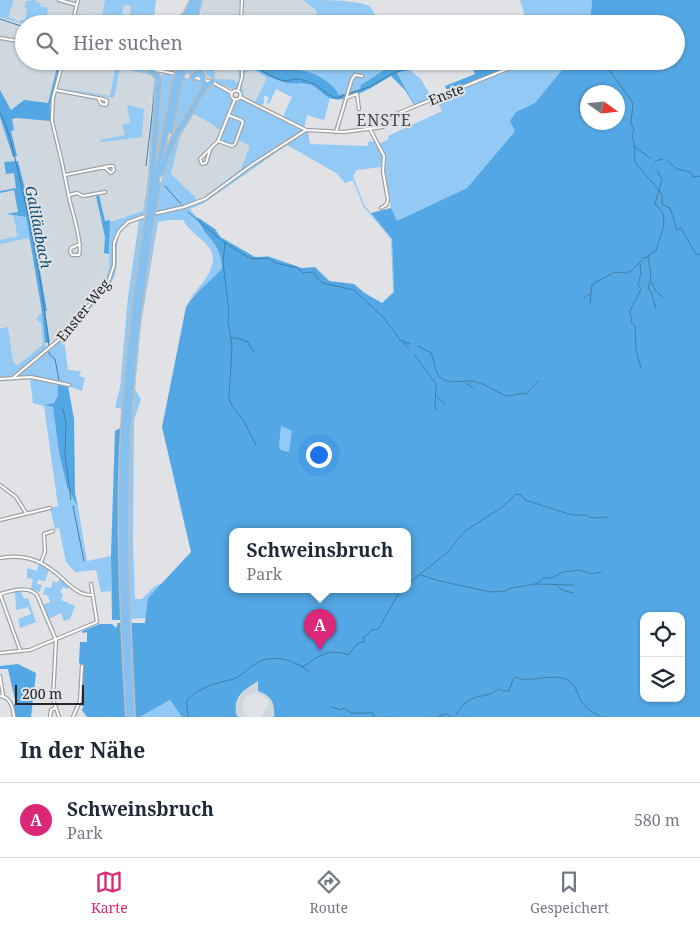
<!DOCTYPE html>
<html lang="de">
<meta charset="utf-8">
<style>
body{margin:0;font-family:"Noto Serif",serif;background:#f2f2f3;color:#1f2937}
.controls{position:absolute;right:15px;bottom:15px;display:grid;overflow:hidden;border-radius:10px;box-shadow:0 1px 4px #0004}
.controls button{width:45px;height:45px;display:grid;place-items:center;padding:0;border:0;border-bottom:1px solid #e0e1e3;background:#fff;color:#1f2937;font:25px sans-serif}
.compass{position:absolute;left:580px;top:85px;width:45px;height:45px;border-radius:50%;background:#fff;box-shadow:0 1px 4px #0004;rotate:105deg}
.scale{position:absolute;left:15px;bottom:12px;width:69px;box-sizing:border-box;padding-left:5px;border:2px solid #262728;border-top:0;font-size:14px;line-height:18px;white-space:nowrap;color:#262728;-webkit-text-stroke:4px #e0e2e5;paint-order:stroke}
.you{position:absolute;left:318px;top:454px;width:18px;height:18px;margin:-12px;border:4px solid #fff;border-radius:50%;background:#1a73e8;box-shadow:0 0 0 8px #1a73e833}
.badge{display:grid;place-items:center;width:32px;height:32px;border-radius:50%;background:#db2777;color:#fff;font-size:16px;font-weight:700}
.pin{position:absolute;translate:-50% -41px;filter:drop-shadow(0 1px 2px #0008)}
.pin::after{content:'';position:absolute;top:26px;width:18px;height:15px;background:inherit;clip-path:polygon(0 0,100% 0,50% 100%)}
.popup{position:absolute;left:229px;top:528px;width:182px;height:65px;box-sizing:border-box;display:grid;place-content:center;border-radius:10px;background:#fff;filter:drop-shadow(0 1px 4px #0005);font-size:16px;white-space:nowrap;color:#747a83}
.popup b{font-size:19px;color:#1f2937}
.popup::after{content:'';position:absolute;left:50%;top:100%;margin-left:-10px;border:10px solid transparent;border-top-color:#fff}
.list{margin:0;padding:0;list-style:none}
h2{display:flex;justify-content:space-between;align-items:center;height:65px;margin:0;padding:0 20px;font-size:21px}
h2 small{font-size:16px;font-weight:400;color:#747a83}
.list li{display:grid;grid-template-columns:32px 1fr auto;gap:15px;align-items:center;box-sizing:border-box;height:75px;padding:0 20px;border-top:1px solid #e0e1e3}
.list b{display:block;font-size:19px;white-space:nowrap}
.list p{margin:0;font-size:16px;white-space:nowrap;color:#747a83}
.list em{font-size:16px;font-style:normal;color:#747a83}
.icon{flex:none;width:28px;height:28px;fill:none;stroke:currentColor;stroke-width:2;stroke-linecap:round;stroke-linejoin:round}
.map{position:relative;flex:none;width:700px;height:717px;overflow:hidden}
.search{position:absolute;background:#fff;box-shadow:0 1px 4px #0004;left:15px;right:15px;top:15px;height:55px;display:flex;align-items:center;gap:12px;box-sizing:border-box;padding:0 18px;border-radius:28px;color:#747a83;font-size:19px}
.sheet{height:140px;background:#fff}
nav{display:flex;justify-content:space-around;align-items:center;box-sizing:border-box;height:70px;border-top:1px solid #e0e1e3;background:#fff;font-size:14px;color:#747a83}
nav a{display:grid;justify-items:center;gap:2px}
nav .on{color:#db2777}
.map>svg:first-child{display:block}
.built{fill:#cfd8df}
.green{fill:#92c9f5;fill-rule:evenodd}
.forest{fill:#53a7e4;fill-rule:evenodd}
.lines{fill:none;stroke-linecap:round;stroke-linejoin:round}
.stream{stroke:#427da8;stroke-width:1}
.street-casing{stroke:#9fa2a4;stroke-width:4.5}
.highway-casing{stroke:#bebebe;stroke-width:8}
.street{stroke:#fff;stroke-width:2}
.highway{stroke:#85c0ef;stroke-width:5}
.highway-bridge-casing{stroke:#bebebe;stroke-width:8;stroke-linecap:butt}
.highway-bridge{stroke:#85c0ef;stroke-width:5}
.labels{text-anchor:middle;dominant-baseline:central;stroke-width:4;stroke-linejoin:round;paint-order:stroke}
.street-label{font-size:14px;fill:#262728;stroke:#e0e2e5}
.water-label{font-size:15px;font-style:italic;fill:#0f4e77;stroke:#e0e2e5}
.quarter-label{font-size:16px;letter-spacing:1px;fill:#47494b;stroke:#e0e2e5}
</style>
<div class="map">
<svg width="700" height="717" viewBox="0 0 700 717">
<rect width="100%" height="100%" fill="#e0e2e5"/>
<g class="built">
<path d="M0 0H156L153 24H24V61H149L146 71 154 79 150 112 146 189 143 211 110 222 109 269 102 287 60 337 52 344 45 346 19 368 13 361 8 327H0Z"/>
<path d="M202 0H343V24H200Z"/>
<path d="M201 61H317L282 66 275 64 257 103 244 97 242 88 238 86 235 89H232L205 78Z"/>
<path d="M245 100 249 148 241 169 201 199 187 205 197 200 171 174 180 137 195 114 230 102 235 104Z"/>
<path d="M259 680 275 705 274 717H261L269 703 265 697 254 693 245 698 242 706 244 713 248 717H238L236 714 235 703 241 692Z"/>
</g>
<g class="green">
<path d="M0 0H14L8 17 20 22V20H25L27 8 24 7 26 1 36 0V2L40 3 41 2 40 6 48 8 46 24H44L43 21 42 24H24L0 17Z"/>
<path d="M105 0H156L153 24H149L150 17 149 15H146L145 17 132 15 130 16 131 6 124 5 122 14H125L124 21 102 17Z"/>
<path d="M303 0C318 0 358 0 369 6 374 10 376 18 378 24H315L317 14 316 10Z"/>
<path d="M520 0H592L590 24H527Z"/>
<path d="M79 14 124 24H74L77 15Z"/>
<path d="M93 61C113 61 135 64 152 75L120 68 114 98 71 91V90L110 96 116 65Z"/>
<path d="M157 61H159L158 64 166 67 168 61H178L154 176 160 78V75L165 74 172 75 173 73 158 69 156 66Z"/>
<path d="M187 61H198V67L193 75 186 74 185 78 200 80 203 87 168 148Z"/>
<path d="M205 61H214L215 79 235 80V83L239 80 238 64H236L240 63V75L237 88 232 89 213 81 214 79 206 75Z"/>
<path d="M244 61H249L250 66 299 84 310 85 318 88 330 98 324 120 307 115 304 128 288 121 283 117 292 97 276 89 269 104 267 103 269 98 267 96H264V103L260 106 242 97 241 91 242 84 244 97 255 102 267 78 254 70 246 72 244 75Z"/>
<path d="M335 61H387V68L361 85 360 89 338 95C331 80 310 69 293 70V67Z"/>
<path d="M521 61H569L535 103 516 112 515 131 467 188 396 222 391 208 381 167 357 170 353 176 364 205 392 239 394 292 382 303 364 293 354 284 329 281 315 267 302 268 269 257H255L220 237 215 229 205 222 199 225C211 239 221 249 222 268L212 280 189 299C200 286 224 263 207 245 199 236 189 231 183 220H169L158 222 141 324 135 389 141 399 134 420 133 543 135 599H142L155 586 163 583 148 598 146 618 130 619 127 543 129 434 138 324 154 219 164 168 175 140 208 85C217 83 230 91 232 101L221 129H217L215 126 194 114 180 137 171 174 197 199 194 202 201 199 241 169 249 148V145L238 140 245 120 231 114 235 103 241 99 305 132 308 131 310 144 368 146V142L376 141 379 144 389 139 388 136 442 111 435 98ZM287 145 336 173 345 183 353 180 363 206 391 239 393 292 382 303 364 292 354 284 330 281 315 267 302 268 268 256 255 257 221 237 215 229 197 217 190 209 204 203Z"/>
<path d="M410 70 421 79 431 97 414 104 397 73Z"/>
<path d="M154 79 157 82 149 198 132 305 123 410 115 407 120 388 128 297 139 221C108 227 121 254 115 275 109 291 76 324 64 338L68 370 81 371 79 376 85 378 82 391 68 386 58 385V395L54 403 46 405 53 407 59 453 67 487 78 507 87 561 111 556V591L101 592 96 570 75 572 66 562 59 528 55 529 50 508 58 506 44 406 33 403 30 379 11 376 0 377V328L8 327 13 361 18 367V365L43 345 41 323 36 319 42 312 45 346 52 344 60 337 102 287 109 269 110 222 143 211C151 168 149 123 154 79Z"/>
<path d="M127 105 144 109 142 137 101 142 100 140 125 135 122 125 130 123Z"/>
<path d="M229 119H233L241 123 234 143 232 145 222 142 221 139Z"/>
<path d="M13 215 26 217 29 238 0 244V240L13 237 15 238 19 234 16 233V226L15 225Z"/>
<path d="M280 425 292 431 290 452 281 450 279 446Z"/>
<path d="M39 563 49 569 45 581 38 580 37 584 42 585 40 592 31 589 33 579 27 578V568L37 571Z"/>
<path d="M60 578 70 586 68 589 63 587 60 592 63 594 61 600 75 606 70 619 64 621 61 613 49 619 43 605 50 602 48 596 43 594 45 587 51 588 53 581 57 583Z"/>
<path d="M20 590 24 599 28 598 36 622 20 628 18 619 31 614 28 607 16 610 15 591Z"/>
<path d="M170 700 182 717H139L138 716Z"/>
</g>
<g class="forest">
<path d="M592 0H700V717H274C275 703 272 696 258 691V681C243 691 234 695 236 714L238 717H182L170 700 139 717H135L131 623H145L148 598 191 552 162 427 186 307C192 294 212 281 222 268 220 239 204 239 197 217L215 229 220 237 255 257H269L302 268 315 267 329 281 354 284 364 293 382 303 394 292 392 239 371 213 391 208 397 221 467 188 515 131 510 121 516 112 535 103 569 61H676V24H590ZM588 92H618V122H588ZM281 426 292 431 289 452 281 450 279 446ZM232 531H408V589H232ZM644 616H681V698H644Z"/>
<path d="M249 61H271L282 66 319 61H335L293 67V70C310 69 331 80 339 95L360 89 361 85 387 68V61H395L403 66 428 61H446L397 73 414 104 435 96V98L414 105 405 90 391 76C377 84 347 105 330 98 323 95 319 88 311 85 304 83 296 84 288 83 274 80 262 73 250 66Z"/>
<path d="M470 61H477L478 64 484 61H521L448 93 445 86 475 74Z"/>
<path d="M58 64 61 65 50 105 51 121 17 118 12 119 14 130 11 131 17 156 13 157 0 117V90L11 110 24 100 48 103Z"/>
<path d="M18 161 27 197 47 311H45L50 342 45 343 42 312 26 217 6 214 18 212 14 190 0 193V191L16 188 14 173 6 174 4 162Z"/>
<path d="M99 195 105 221 110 220 109 254 104 253 105 237 96 196Z"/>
<path d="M58 385 68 386 74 419 75 493 78 507 67 487 59 453 53 407 44 405 54 403 58 395Z"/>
<path d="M122 427V620H112L111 556 115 431Z"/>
<path d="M118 623H121L126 717H87L81 709H83V706L80 705 83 703 84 699 81 698 82 665 79 663 80 642H87V632L82 633V631L100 624H112L116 628Z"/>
<path d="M18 664 36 673 31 717H15L13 705 15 704V700L8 669H0V666Z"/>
</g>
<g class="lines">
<g class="stream">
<path d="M0 19 24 27"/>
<path d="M252 61C256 69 277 80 285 81 289 81 293 79 297 79 302 79 308 82 312 83 321 87 326 95 336 98L369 87 394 73 407 68 435 61"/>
<path d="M603 61 633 103 631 123 634 131 632 136 634 142 635 161 637 165 662 194V204L670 208 677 230 681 228 696 254 700 255"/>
<path d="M0 113C11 133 14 157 20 179 33 235 43 290 49 347"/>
<path d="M634 146 651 159"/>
<path d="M655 161 663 159"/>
<path d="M667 161 677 169 690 172 693 177 700 176"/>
<path d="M146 166 156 80 154 76 148 73"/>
<path d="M165 186 181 204"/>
<path d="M188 212 225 243 251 259 268 258 276 263 297 268 303 273 314 272 319 280 323 283 354 290 384 318 400 340 410 344"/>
<path d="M225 243 223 262 229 312 228 321 232 345 229 399 231 404 243 420 256 445"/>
<path d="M648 257C650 268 653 278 648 288L651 292 656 308"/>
<path d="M640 264 641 274 638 285 641 289 629 313 632 317 631 322 635 326 636 350 641 368"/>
<path d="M652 282 655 290 663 297"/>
<path d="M584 298 591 293 592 285 596 282 615 272 626 273 631 271 644 258 648 257 651 253 656 251C660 234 672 217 655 204L662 180 657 170"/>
<path d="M590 303 591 294"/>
<path d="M231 338H237L248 342 252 350 255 351"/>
<path d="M403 342 409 349"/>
<path d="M418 346 431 353C435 361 434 372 441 378 450 385 462 380 472 381 484 383 493 390 504 395 512 398 519 392 526 394L539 380"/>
<path d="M49 352 50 355 55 359 59 380"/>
<path d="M414 354 436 384 435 408 438 411"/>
<path d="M466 383 473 388"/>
<path d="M437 396 445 405"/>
<path d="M63 409 66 422 65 454 71 500"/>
<path d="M73 506 84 561"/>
<path d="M421 575 440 581 491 592 505 591 512 588 535 584 541 581 543 578H552L563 572 580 570 591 574 601 572"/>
<path d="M536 584 573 585"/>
<path d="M556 585 562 590 573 593"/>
<path d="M302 666C309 665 310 661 316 658 325 652 338 650 348 655L357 644 365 641 363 637 367 635 373 629 377 630 379 628 399 593 409 588V583L448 552 465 531 501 508 516 494 521 495 525 500 572 515H585L592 518 607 517"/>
<path d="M331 707 341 710 344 708 352 713H373L374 717"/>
<path d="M456 714 464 704 473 698 490 694 499 689 503 691H509L513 679 516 677C525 684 551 673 565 679 579 684 576 697 585 706 589 711 596 713 601 717"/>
<path d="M188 717C188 712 186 706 187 701 190 693 212 684 221 682 225 681 232 680 236 678 243 674 250 667 258 662 274 654 296 660 309 672"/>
<path d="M384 717H386"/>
<path d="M438 717 445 714 451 716"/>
</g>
<defs>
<g id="street">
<path d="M59 0 77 5"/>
<path d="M241 22 249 24"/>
<path d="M72 24 78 0"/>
<path d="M241 24 242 0"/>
<path d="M0 38 24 42"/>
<path d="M63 61 53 98 52 118V121C59 148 65 175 70 202 73 213 83 246 79 255H72L70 252 71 248 80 244"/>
<path d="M122 61 144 67"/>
<path d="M151 69 176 74"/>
<path d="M196 78 212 82 232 93"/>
<path d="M55 90 103 99 107 101 106 105"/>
<circle cx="236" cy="95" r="4.5"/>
<path d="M238 91 242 77V61"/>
<path d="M240 97 306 130 344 132 383 127 391 116 527 61"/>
<path d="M98 98 101 104 106 105"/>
<path d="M346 98 357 94 359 109"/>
<path d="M370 129 384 156 383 171 388 200 386 205 381 208"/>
<path d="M336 132 352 79 355 75 362 76"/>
<path d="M218 141 232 146 235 144 243 122 241 120 228 115"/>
<path d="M210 150 206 163 202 164 200 159 218 141 235 99"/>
<path d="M65 175 110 166H113L114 170 111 173 104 167"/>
<path d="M69 195 77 193 83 196 105 192"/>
<path d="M153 214 184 207 205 199 253 164 306 130"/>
<path d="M14 377 67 333 109 280 114 265V243L119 231 128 222 148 215"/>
<path d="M0 379 31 377 69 385"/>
<path d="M0 485 16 497 26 513"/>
<path d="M0 520 50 508"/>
<path d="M0 558C22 554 39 559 56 573 67 582 77 596 93 595"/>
<path d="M41 562 45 552 44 534 53 531"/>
<path d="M0 594C11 591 28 585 37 595L56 640 53 699 59 717"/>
<path d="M0 594 20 650"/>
<path d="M0 653 30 650 97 622 91 584"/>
<path d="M0 676 3 696"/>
<path d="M0 696C11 697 13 708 14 717"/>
<path d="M50 717 51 710 55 708"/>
<path d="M73 717 80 701 82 666"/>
</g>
<g id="highway">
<path d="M176 24 187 13 193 0"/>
<path d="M189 24 194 5"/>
<path d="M193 24 199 0"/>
<path d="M146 67 152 65 155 61"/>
<path d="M199 67 204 84 203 90"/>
<path d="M148 68 156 75 159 79 150 209"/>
<path d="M179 69 181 61"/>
<path d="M183 70 185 61"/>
<path d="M193 77 198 72 199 61"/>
<path d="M170 130 180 80"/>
<path d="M160 173 174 138 206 86 212 82"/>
<path d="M154 189 176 80"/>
<path d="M153 209 158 185"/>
<path d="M129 717C124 636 120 556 122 475 124 390 134 306 147 223"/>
<path d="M132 717C128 636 124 555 126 475 128 390 138 306 151 222"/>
</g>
</defs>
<use href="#street" class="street-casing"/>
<use href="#highway" class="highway-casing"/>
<use href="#street" class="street"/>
<use href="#highway" class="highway"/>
<defs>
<g id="highway-bridge">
<path d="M176 80 179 69"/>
<path d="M180 80 183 70"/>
<path d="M151 222 153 209"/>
<path d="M147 223 150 209"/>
</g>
</defs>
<use href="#highway-bridge" class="highway-bridge-casing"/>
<use href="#highway-bridge" class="highway-bridge"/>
</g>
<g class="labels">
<g class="street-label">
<text transform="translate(446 94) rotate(-21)">Enste</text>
<text transform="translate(83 310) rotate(-51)">Enster Weg</text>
</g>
<g class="water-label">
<text transform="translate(39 227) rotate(79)">Galiläabach</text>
</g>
<g class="quarter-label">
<text x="384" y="120">ENSTE</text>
</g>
</g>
</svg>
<div class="controls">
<button><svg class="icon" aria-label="locate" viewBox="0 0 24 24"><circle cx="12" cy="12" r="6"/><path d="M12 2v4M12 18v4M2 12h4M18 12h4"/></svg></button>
<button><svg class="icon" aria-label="layers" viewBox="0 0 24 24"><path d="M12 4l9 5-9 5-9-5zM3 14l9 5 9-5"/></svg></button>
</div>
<svg class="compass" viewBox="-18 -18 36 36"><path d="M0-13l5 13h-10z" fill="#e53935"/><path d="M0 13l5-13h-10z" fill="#747a83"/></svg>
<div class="scale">200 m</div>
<div class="you"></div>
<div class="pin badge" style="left:320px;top:650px">A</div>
<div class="popup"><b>Schweinsbruch</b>Park</div>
<div class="search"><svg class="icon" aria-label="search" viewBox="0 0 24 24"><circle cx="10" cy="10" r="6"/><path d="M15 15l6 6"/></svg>Hier suchen</div>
</div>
<section class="sheet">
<h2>In der Nähe<small></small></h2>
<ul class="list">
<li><span class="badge">A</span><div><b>Schweinsbruch</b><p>Park</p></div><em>580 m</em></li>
</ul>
</section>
<nav>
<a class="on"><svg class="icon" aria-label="map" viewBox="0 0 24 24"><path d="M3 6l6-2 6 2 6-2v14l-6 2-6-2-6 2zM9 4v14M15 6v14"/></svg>Karte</a>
<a><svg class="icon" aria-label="directions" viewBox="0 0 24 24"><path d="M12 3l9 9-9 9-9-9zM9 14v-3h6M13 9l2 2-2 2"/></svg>Route</a>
<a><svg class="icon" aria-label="saved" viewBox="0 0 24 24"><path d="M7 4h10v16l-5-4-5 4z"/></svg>Gespeichert</a>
</nav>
